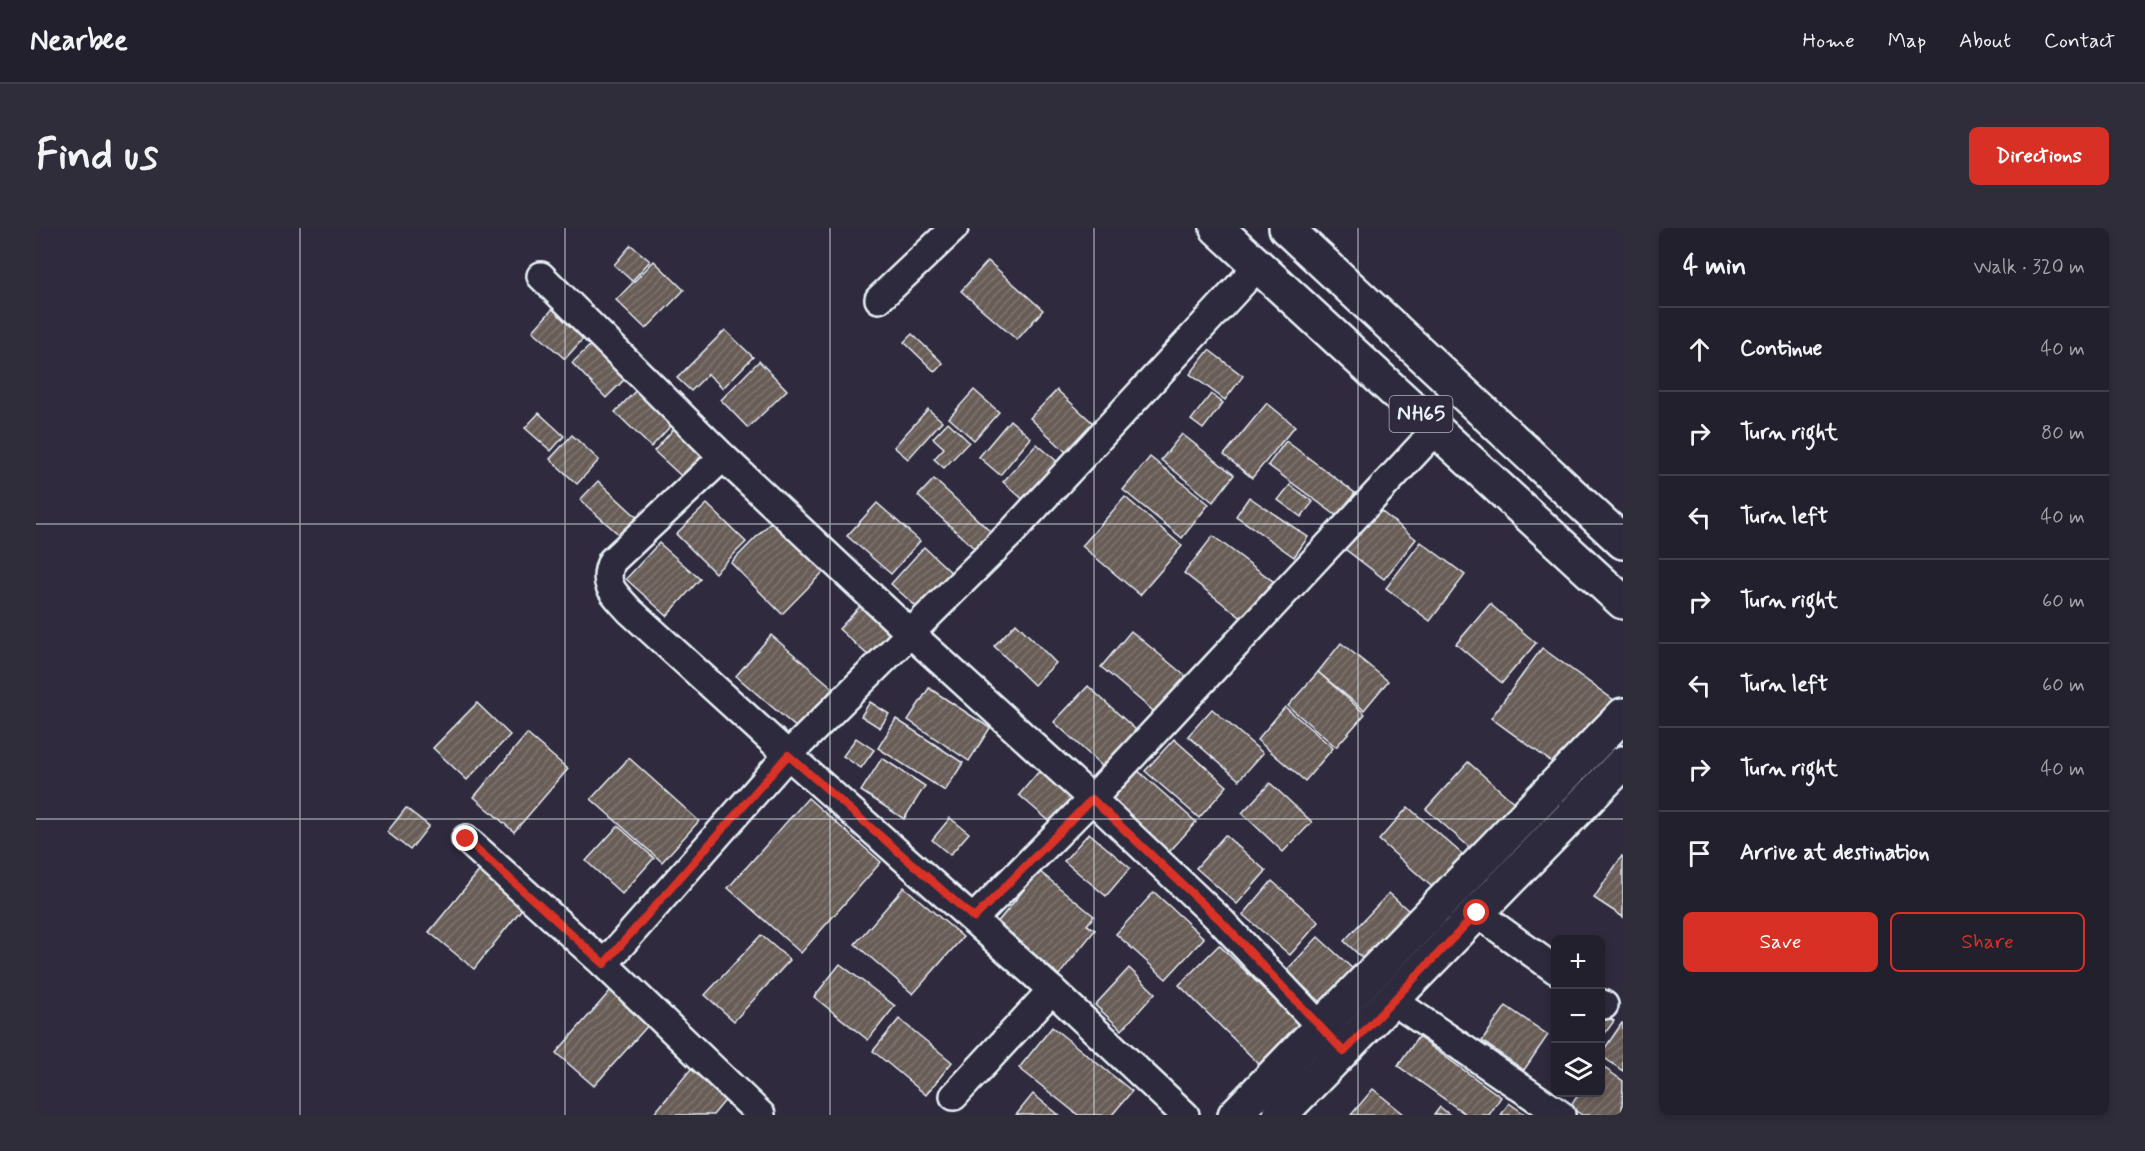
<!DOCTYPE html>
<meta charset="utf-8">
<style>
body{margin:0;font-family:Mynerve,sans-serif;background:#2f2d3a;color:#f1f3f6}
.controls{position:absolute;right:18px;bottom:18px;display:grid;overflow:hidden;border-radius:9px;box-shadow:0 3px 9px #0003}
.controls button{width:54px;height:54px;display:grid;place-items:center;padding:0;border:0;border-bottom:2px solid #403e4a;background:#23202e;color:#f1f3f6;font:30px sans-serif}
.stop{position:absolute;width:18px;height:18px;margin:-14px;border:4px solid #d93025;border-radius:50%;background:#fff}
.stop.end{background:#d93025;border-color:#fff;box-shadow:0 2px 6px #0008}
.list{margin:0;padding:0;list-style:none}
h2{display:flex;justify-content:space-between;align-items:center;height:78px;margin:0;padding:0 24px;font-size:26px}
h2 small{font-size:20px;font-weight:400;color:#a3a3aa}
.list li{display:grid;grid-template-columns:39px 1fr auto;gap:18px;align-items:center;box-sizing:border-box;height:84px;padding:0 24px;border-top:2px solid #403e4a}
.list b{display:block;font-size:22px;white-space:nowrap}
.list em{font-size:20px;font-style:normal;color:#a3a3aa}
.actions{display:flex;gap:12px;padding:18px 24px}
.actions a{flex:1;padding:14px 0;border:2px solid #d93025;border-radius:9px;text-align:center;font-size:21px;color:#d93025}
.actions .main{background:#d93025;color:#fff}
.icon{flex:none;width:33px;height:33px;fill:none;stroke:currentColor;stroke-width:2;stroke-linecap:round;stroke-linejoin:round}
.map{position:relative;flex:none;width:1587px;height:887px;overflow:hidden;border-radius:9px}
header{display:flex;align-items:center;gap:36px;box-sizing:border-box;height:84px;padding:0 30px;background:#23202e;border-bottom:2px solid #403e4a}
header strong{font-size:28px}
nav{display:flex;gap:33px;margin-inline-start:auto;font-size:21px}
.intro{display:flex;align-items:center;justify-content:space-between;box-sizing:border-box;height:144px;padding:0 36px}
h1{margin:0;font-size:42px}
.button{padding:15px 27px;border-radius:9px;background:#d93025;color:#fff;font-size:21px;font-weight:700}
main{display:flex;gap:36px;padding:0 36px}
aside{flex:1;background:#23202e;border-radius:9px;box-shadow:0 3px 9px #0003}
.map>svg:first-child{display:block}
.building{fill:url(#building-hatch);stroke:#e8f1f8;stroke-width:1.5}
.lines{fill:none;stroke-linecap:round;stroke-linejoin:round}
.street-casing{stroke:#e8f1f8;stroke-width:32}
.secondary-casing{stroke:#e8f1f8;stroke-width:38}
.highway-casing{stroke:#e8f1f8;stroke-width:38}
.street{stroke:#2f2a3d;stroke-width:27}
.secondary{stroke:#2f2a3d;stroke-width:33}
.highway{stroke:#2f2a3d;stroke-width:33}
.route{stroke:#d93025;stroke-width:8}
.grid{fill:none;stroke:#e8f1f8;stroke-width:1.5;stroke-opacity:0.55}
.labels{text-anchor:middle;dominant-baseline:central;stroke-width:5;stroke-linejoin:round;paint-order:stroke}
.shield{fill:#2f2a3d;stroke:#b0b5c0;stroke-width:1.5}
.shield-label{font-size:21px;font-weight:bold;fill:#e8f1f8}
</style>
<header>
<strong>Nearbee</strong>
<nav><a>Home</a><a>Map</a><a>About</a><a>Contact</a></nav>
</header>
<div class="intro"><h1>Find us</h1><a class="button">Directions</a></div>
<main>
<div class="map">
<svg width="1587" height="887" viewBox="0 0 1587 887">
<defs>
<pattern id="building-hatch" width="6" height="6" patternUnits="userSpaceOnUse" patternTransform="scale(1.5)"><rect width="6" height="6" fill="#685c57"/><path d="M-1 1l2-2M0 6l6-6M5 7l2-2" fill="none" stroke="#7e7470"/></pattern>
</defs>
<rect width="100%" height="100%" fill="#2f2a3d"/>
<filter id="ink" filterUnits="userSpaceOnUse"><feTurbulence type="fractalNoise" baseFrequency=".0167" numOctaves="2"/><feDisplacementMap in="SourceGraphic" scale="12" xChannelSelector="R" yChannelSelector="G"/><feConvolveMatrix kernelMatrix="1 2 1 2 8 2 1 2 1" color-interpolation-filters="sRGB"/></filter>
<g filter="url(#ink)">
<g class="building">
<path d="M595 17 614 33 596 53 578 37Z"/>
<path d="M618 33 648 62 610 101 580 72Z"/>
<path d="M952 33 1007 82 981 112 925 63Z"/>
<path d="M522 75 554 103 529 131 497 103Z"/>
<path d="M689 102 717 129 687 160 672 146 655 163 641 150Z"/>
<path d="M876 106 907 135 899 144 868 114Z"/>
<path d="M562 110 596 144 570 170 536 135Z"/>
<path d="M1173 122 1207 148 1189 172 1154 146Z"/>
<path d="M723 133 751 162 712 200 685 172Z"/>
<path d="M607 155 643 189 615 219 579 184Z"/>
<path d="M938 162 963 184 938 212 913 190Z"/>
<path d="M1021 162 1058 196 1031 225 994 190Z"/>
<path d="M1175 166 1187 175 1167 201 1155 192Z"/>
<path d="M1231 175 1259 198 1216 250 1188 227Z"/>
<path d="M892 181 906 193 872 231 858 219Z"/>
<path d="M503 185 528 208 515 223 489 200Z"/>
<path d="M974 192 995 210 964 247 943 229Z"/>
<path d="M644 194 680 227 654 256 618 223Z"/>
<path d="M912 194 933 214 908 240 898 231 908 220 897 210Z"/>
<path d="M1146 206 1198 247 1177 274 1125 232Z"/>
<path d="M536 207 563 232 541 256 514 231Z"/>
<path d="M1250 213 1319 265 1301 288 1232 237Z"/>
<path d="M1001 216 1024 236 990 274 967 254Z"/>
<path d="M1114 229 1173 276 1146 310 1087 262Z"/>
<path d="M898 251 957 306 941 323 882 268Z"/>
<path d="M562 253 604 292 588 311 544 272Z"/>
<path d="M1254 257 1277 274 1265 289 1242 272Z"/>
<path d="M1089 269 1146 318 1104 367 1046 318Z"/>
<path d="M1213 269 1272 309 1258 329 1200 288Z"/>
<path d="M841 275 884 313 855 346 811 308Z"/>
<path d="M671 276 710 314 679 345 640 306Z"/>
<path d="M1341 280 1380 311 1348 351 1309 321Z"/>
<path d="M739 290 791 340 746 386 695 335Z"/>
<path d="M1177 308 1238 354 1208 392 1148 345Z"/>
<path d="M1385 314 1429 347 1394 393 1350 360Z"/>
<path d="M623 315 664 351 631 388 590 351Z"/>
<path d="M888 319 918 347 885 383 855 356Z"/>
<path d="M827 375 859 403 835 430 803 401Z"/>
<path d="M1454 376 1500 415 1466 455 1420 416Z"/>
<path d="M980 395 1020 435 998 457 958 418Z"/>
<path d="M1095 403 1153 451 1122 487 1065 439Z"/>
<path d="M735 407 797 460 762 501 700 448Z"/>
<path d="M1305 415 1352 453 1328 482 1282 444Z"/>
<path d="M1506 420 1579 473 1528 543 1455 490Z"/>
<path d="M1282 444 1329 486 1300 519 1252 478Z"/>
<path d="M1052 458 1100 502 1067 539 1018 494Z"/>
<path d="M893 460 954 500 933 533 872 492Z"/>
<path d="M834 474 853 486 844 500 825 488Z"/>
<path d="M441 475 474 507 431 552 397 520Z"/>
<path d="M1249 479 1297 520 1269 553 1221 512Z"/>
<path d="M1176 481 1227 525 1203 552 1152 508Z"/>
<path d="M860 491 927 535 909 563 842 520Z"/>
<path d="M491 506 532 541 478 604 438 569Z"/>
<path d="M820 510 838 522 825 540 807 528Z"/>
<path d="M1138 511 1191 558 1163 590 1109 543Z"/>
<path d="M593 530 663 593 626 634 555 571Z"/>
<path d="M846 530 889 558 868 591 825 563Z"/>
<path d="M1432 534 1482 578 1440 625 1390 581Z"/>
<path d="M1005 541 1041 572 1019 598 983 567Z"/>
<path d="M1100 541 1160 594 1127 631 1067 579Z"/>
<path d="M1234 555 1276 594 1247 624 1206 585Z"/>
<path d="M772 570 845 634 765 725 692 660Z"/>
<path d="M1372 579 1433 632 1403 665 1343 612Z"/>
<path d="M370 580 393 598 374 622 351 604Z"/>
<path d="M914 590 933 605 914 627 896 612Z"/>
<path d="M582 598 618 630 586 666 550 633Z"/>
<path d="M1053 605 1094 640 1070 668 1028 633Z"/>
<path d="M1189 607 1230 643 1201 676 1160 640Z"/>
<path d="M1586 628 1587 629V689L1558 670Z"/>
<path d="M444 642 488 678 438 741 393 704Z"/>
<path d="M1003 643 1058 688 1051 697 1059 702 1023 747 960 696Z"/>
<path d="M1236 653 1283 694 1254 727 1207 687Z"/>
<path d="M868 659 927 709 877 766 819 716Z"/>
<path d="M1118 664 1168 710 1130 751 1080 706Z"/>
<path d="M1353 665 1382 691 1337 740 1308 713Z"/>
<path d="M725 707 754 732 698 793 669 767Z"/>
<path d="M1282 709 1317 741 1286 775 1250 743Z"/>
<path d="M1183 717 1268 801 1228 841 1143 757Z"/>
<path d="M804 736 859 778 832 812 778 769Z"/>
<path d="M1093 740 1119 765 1086 802 1059 777Z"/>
<path d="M575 762 614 795 558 858 520 825Z"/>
<path d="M1470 778 1512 807 1488 842 1446 813Z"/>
<path d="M1564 784 1578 793 1564 812Z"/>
<path d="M863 791 916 834 890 867 837 823Z"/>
<path d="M1586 795 1587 796V843L1567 829 1565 826Z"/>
<path d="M1016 799 1096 863 1076 887H1042L983 840Z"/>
<path d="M1382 809 1465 869 1453 887H1431L1362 838Z"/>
<path d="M1564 837 1587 853 1586 887H1546L1534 879 1544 864H1564Z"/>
<path d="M655 841 691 870 677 887H617Z"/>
<path d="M1337 861 1369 887H1315Z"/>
<path d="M997 866 1023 887H980Z"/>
<path d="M1473 875 1490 887H1465Z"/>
<path d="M1404 879 1414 887H1398Z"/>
</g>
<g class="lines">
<defs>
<g id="street">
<path d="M505 48 687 229 873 404 1056 571 1185 693 1299 814"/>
<path d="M843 71 918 0"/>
<path d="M687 229 576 333C565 357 579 366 594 383L752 527 1016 762 1149 887"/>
<path d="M430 611 568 736 725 887"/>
<path d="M1441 685 1520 742"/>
<path d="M938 690 1056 571 1401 201"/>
<path d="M568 736 752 527 975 305 1223 37"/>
<path d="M1356 772 1525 887"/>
<path d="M1564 775 1568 777"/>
<path d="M918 868 1016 762"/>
</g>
<g id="secondary">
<path d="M1199 887 1587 487"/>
<path d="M1244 887 1587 535"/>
</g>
<g id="highway">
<path d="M1181 0 1587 374"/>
<path d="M1250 0 1587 314"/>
</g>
</defs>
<use href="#street" class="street-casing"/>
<use href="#secondary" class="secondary-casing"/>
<use href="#highway" class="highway-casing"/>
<use href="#street" class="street"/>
<use href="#secondary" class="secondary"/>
<use href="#highway" class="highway"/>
</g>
</g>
<g class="lines" filter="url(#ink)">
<path class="route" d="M430 611 568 736 752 527 938 690 1056 571 1185 693 1308 824 1441 685"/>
</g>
<path class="grid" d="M264 0V887M529 0V887M794 0V887M1058 0V887M1322 0V887M0 296H1587M0 591H1587"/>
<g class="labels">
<rect class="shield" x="1353.5" y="168" width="63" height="36" rx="4.5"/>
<g class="shield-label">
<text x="1385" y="186">NH65</text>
</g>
</g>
</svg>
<div class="controls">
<button>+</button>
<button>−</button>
<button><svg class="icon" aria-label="layers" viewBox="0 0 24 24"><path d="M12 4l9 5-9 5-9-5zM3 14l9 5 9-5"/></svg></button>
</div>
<div class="stop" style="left:1441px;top:685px"></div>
<div class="stop end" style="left:430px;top:611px"></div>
</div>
<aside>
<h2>4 min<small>Walk · 320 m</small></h2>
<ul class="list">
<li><svg class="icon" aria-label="ahead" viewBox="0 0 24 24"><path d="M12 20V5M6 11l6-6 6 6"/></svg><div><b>Continue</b></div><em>40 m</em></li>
<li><svg class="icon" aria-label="right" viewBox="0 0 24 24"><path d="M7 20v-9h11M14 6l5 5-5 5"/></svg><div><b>Turn right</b></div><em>80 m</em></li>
<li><svg class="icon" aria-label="left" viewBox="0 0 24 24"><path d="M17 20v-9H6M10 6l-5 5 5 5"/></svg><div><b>Turn left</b></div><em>40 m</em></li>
<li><svg class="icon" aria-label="right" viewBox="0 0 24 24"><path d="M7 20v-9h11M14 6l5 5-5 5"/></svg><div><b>Turn right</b></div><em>60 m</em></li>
<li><svg class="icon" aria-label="left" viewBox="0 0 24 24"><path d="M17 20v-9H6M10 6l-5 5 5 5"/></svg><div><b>Turn left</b></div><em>60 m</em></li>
<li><svg class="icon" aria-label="right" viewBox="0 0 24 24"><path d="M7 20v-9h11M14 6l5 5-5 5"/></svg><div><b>Turn right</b></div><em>40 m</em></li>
<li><svg class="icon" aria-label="arrive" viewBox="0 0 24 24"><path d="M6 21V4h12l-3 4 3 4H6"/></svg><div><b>Arrive at destination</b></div></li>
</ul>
<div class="actions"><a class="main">Save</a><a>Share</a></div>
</aside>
</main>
